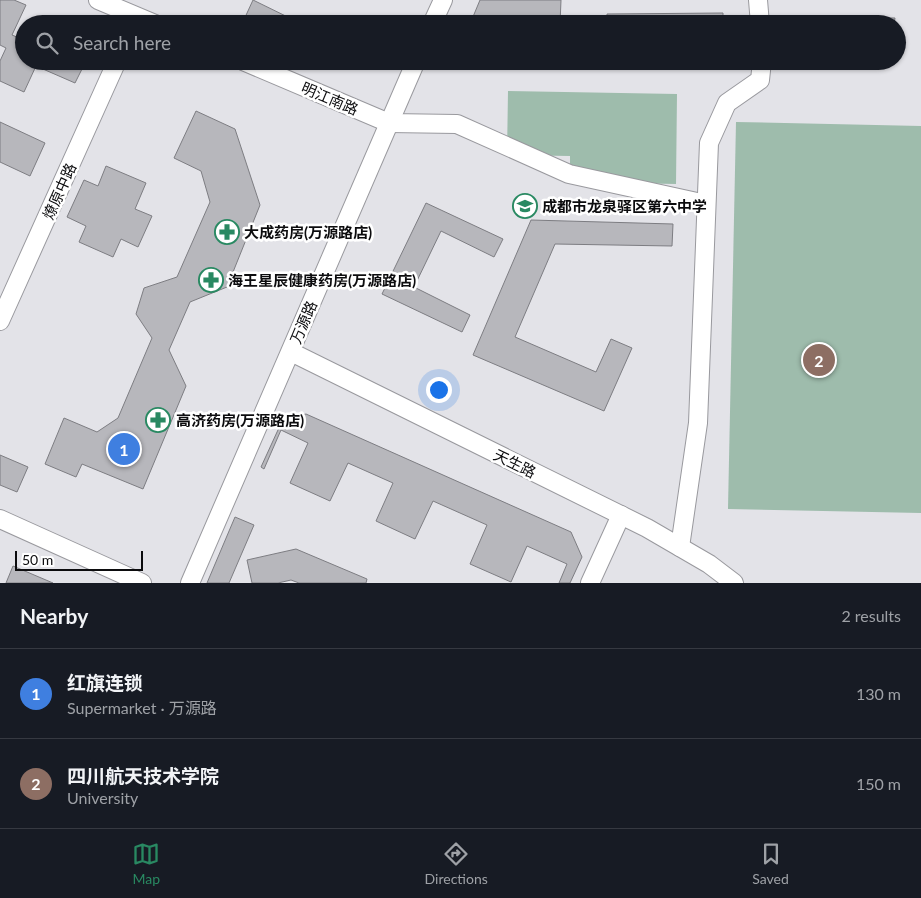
<!DOCTYPE html>
<meta charset="utf-8">
<style>
body{margin:0;font-family:Lato,"Noto Sans SC",sans-serif;background:#20242c;color:#f1f3f6}
.scale{position:absolute;left:15px;bottom:12px;width:128px;box-sizing:border-box;padding-left:5px;border:2px solid #0c0c0e;border-top:0;font-size:14px;line-height:18px;white-space:nowrap;color:#0c0c0e;-webkit-text-stroke:4px #fff;paint-order:stroke}
.you{position:absolute;left:438px;top:389px;width:18px;height:18px;margin:-12px;border:4px solid #fff;border-radius:50%;background:#1a73e8;box-shadow:0 0 0 8px #1a73e833}
.badge{display:grid;place-items:center;width:32px;height:32px;border-radius:50%;background:#298962;color:#fff;font-size:16px;font-weight:700}
.pin{position:absolute;translate:-50% -50%;border:2px solid #fff;box-shadow:0 1px 5px #0006}
.list{margin:0;padding:0;list-style:none}
h2{display:flex;justify-content:space-between;align-items:center;height:65px;margin:0;padding:0 20px;font-size:21px}
h2 small{font-size:16px;font-weight:400;color:#9ea1a6}
.list li{display:grid;grid-template-columns:32px 1fr auto;gap:15px;align-items:center;box-sizing:border-box;height:90px;padding:0 20px;border-top:1px solid #363941}
.list b{display:block;font-size:19px;white-space:nowrap}
.list p{margin:0;font-size:16px;white-space:nowrap;color:#9ea1a6}
.list em{font-size:16px;font-style:normal;color:#9ea1a6}
.icon{flex:none;width:28px;height:28px;fill:none;stroke:currentColor;stroke-width:2;stroke-linecap:round;stroke-linejoin:round}
.map{position:relative;flex:none;width:921px;height:583px;overflow:hidden}
.search{position:absolute;background:#171b24;box-shadow:0 1px 4px #0004;left:15px;right:15px;top:15px;height:55px;display:flex;align-items:center;gap:12px;box-sizing:border-box;padding:0 18px;border-radius:28px;color:#9ea1a6;font-size:19px}
.sheet{height:245px;background:#171b24}
nav{display:flex;justify-content:space-around;align-items:center;box-sizing:border-box;height:70px;border-top:1px solid #363941;background:#171b24;font-size:14px;color:#9ea1a6}
nav a{display:grid;justify-items:center;gap:2px}
nav .on{color:#298962}
.map>svg:first-child{display:block}
.green{fill:#9ebcac}
.building{fill:#b7b7bc;stroke:#7d7d82}
.lines{fill:none;stroke-linecap:round;stroke-linejoin:round}
.minor-casing{stroke:#99999e;stroke-width:20}
.minor{stroke:#fff;stroke-width:18}
.labels{text-anchor:middle;dominant-baseline:central;stroke-width:5;stroke-linejoin:round;paint-order:stroke}
.street-label{font-size:15px;fill:#0c0c0e;stroke:#fff}
.poi-label{font-size:15px;font-weight:bold;fill:#0c0c0e;stroke:#fff;text-anchor:start}
</style>
<div class="map">
<svg width="921" height="583" viewBox="0 0 921 583">
<rect width="100%" height="100%" fill="#e3e3e8"/>
<g class="green">
<path d="M508 91 677 94 676 184 570 182V156L507 155Z"/>
<path d="M736 122 921 126V513L728 509Z"/>
</g>
<g class="building">
<path d="M0 0H14L26 5 12 35 24 40V61H86L75 83 36 66 24 92 0 81V61L6 48 0 45Z"/>
<path d="M253 0 302 24H242Z"/>
<path d="M480 0H561L560 24H470Z"/>
<path d="M723 13V24H607V14Z"/>
<path d="M56 17 71 24H53Z"/>
<path d="M787 17 895 18 894 24H787Z"/>
<path d="M320 61H377V63L327 64Z"/>
<path d="M608 61H723L724 66 608 67Z"/>
<path d="M787 61H894V63Z"/>
<path d="M196 111 235 129 260 205 227 287 190 302 169 350 186 386 143 489 82 464 76 477 45 464 64 418 97 432 118 418 152 338 136 314 144 288 177 277 210 202 201 171 174 158Z"/>
<path d="M0 122 45 143 30 176 0 162Z"/>
<path d="M106 166 146 183 135 209 152 216 138 247 121 239 113 257 79 242 86 226 67 217 84 180 98 186Z"/>
<path d="M426 203 503 239 494 257 441 231 414 287 470 315 462 332 382 294Z"/>
<path d="M531 220 673 224 672 246 555 244 515 337 596 372 611 339 632 348 604 411 473 355Z"/>
<path d="M306 414 571 532 582 557 570 583H559L567 564 527 546 511 582 470 564 487 525 433 501 415 539 376 521 393 483 348 463 330 501 290 483 308 443 281 430 264 469 261 467 283 419Z"/>
<path d="M0 455 28 467 17 492 0 485Z"/>
<path d="M235 517 254 525 229 583H207Z"/>
<path d="M296 549 367 579 366 583H299L291 580 278 583H252L247 560Z"/>
<path d="M13 566 53 583H6Z"/>
</g>
<g class="lines">
<defs>
<g id="minor">
<path d="M98 0 155 24"/>
<path d="M758 0 760 24"/>
<path d="M432 24 443 0"/>
<path d="M243 61 389 123 457 124 569 174 706 204"/>
<path d="M0 321 117 61"/>
<path d="M291 352 647 528 709 564 734 583"/>
<path d="M0 519 142 583"/>
<path d="M680 547 698 423 709 143 727 103 760 80 762 61"/>
<path d="M190 583 416 61"/>
<path d="M590 583 621 515"/>
</g>
</defs>
<use href="#minor" class="minor-casing"/>
<use href="#minor" class="minor"/>
</g>
<defs>
<symbol id="school-ring" viewBox="-11 -11 22 22"><circle r="9.5" fill="#fff" stroke="#298962" stroke-width="1.5"/><path d="M0-5L7-2L0 1L-7-2ZM-4 1L0 2.5L4 1V4Q0 6-4 4Z" fill="#298962"/></symbol>
<symbol id="pharmacy-ring" viewBox="-11 -11 22 22"><circle r="9.5" fill="#fff" stroke="#298962" stroke-width="1.5"/><path d="M-2-6h4v4h4v4h-4v4h-4v-4h-4v-4h4Z" fill="#298962"/></symbol>
</defs>
<g fill-rule="evenodd">
<use href="#school-ring" x="511" y="192" width="28" height="28"/>
<use href="#pharmacy-ring" x="213" y="218" width="28" height="28"/>
<use href="#pharmacy-ring" x="197" y="266" width="28" height="28"/>
<use href="#pharmacy-ring" x="144" y="406" width="28" height="28"/>
</g>
<g class="labels">
<g class="street-label">
<text transform="translate(330 98) rotate(23)">明江南路</text>
<text transform="translate(59 191) rotate(-66)">燎原中路</text>
<text transform="translate(303 322) rotate(-67)">万源路</text>
<text transform="translate(515 463) rotate(26)">天生路</text>
</g>
<g class="poi-label">
<text x="542" y="206">成都市龙泉驿区第六中学</text>
<text x="244" y="232">大成药房(万源路店)</text>
<text x="228" y="280">海王星辰健康药房(万源路店)</text>
<text x="176" y="420">高济药房(万源路店)</text>
</g>
</g>
</svg>
<div class="scale">50 m</div>
<div class="you"></div>
<div class="pin badge" style="left:124px;top:449px;background:#3f7fe0">1</div>
<div class="pin badge" style="left:819px;top:360px;background:#8d6e63">2</div>
<div class="search"><svg class="icon" aria-label="search" viewBox="0 0 24 24"><circle cx="10" cy="10" r="6"/><path d="M15 15l6 6"/></svg>Search here</div>
</div>
<section class="sheet">
<h2>Nearby<small>2 results</small></h2>
<ul class="list">
<li><span class="badge" style="background:#3f7fe0">1</span><div><b>红旗连锁</b><p>Supermarket · 万源路</p></div><em>130 m</em></li>
<li><span class="badge" style="background:#8d6e63">2</span><div><b>四川航天技术学院</b><p>University</p></div><em>150 m</em></li>
</ul>
</section>
<nav>
<a class="on"><svg class="icon" aria-label="map" viewBox="0 0 24 24"><path d="M3 6l6-2 6 2 6-2v14l-6 2-6-2-6 2zM9 4v14M15 6v14"/></svg>Map</a>
<a><svg class="icon" aria-label="directions" viewBox="0 0 24 24"><path d="M12 3l9 9-9 9-9-9zM9 14v-3h6M13 9l2 2-2 2"/></svg>Directions</a>
<a><svg class="icon" aria-label="saved" viewBox="0 0 24 24"><path d="M7 4h10v16l-5-4-5 4z"/></svg>Saved</a>
</nav>
